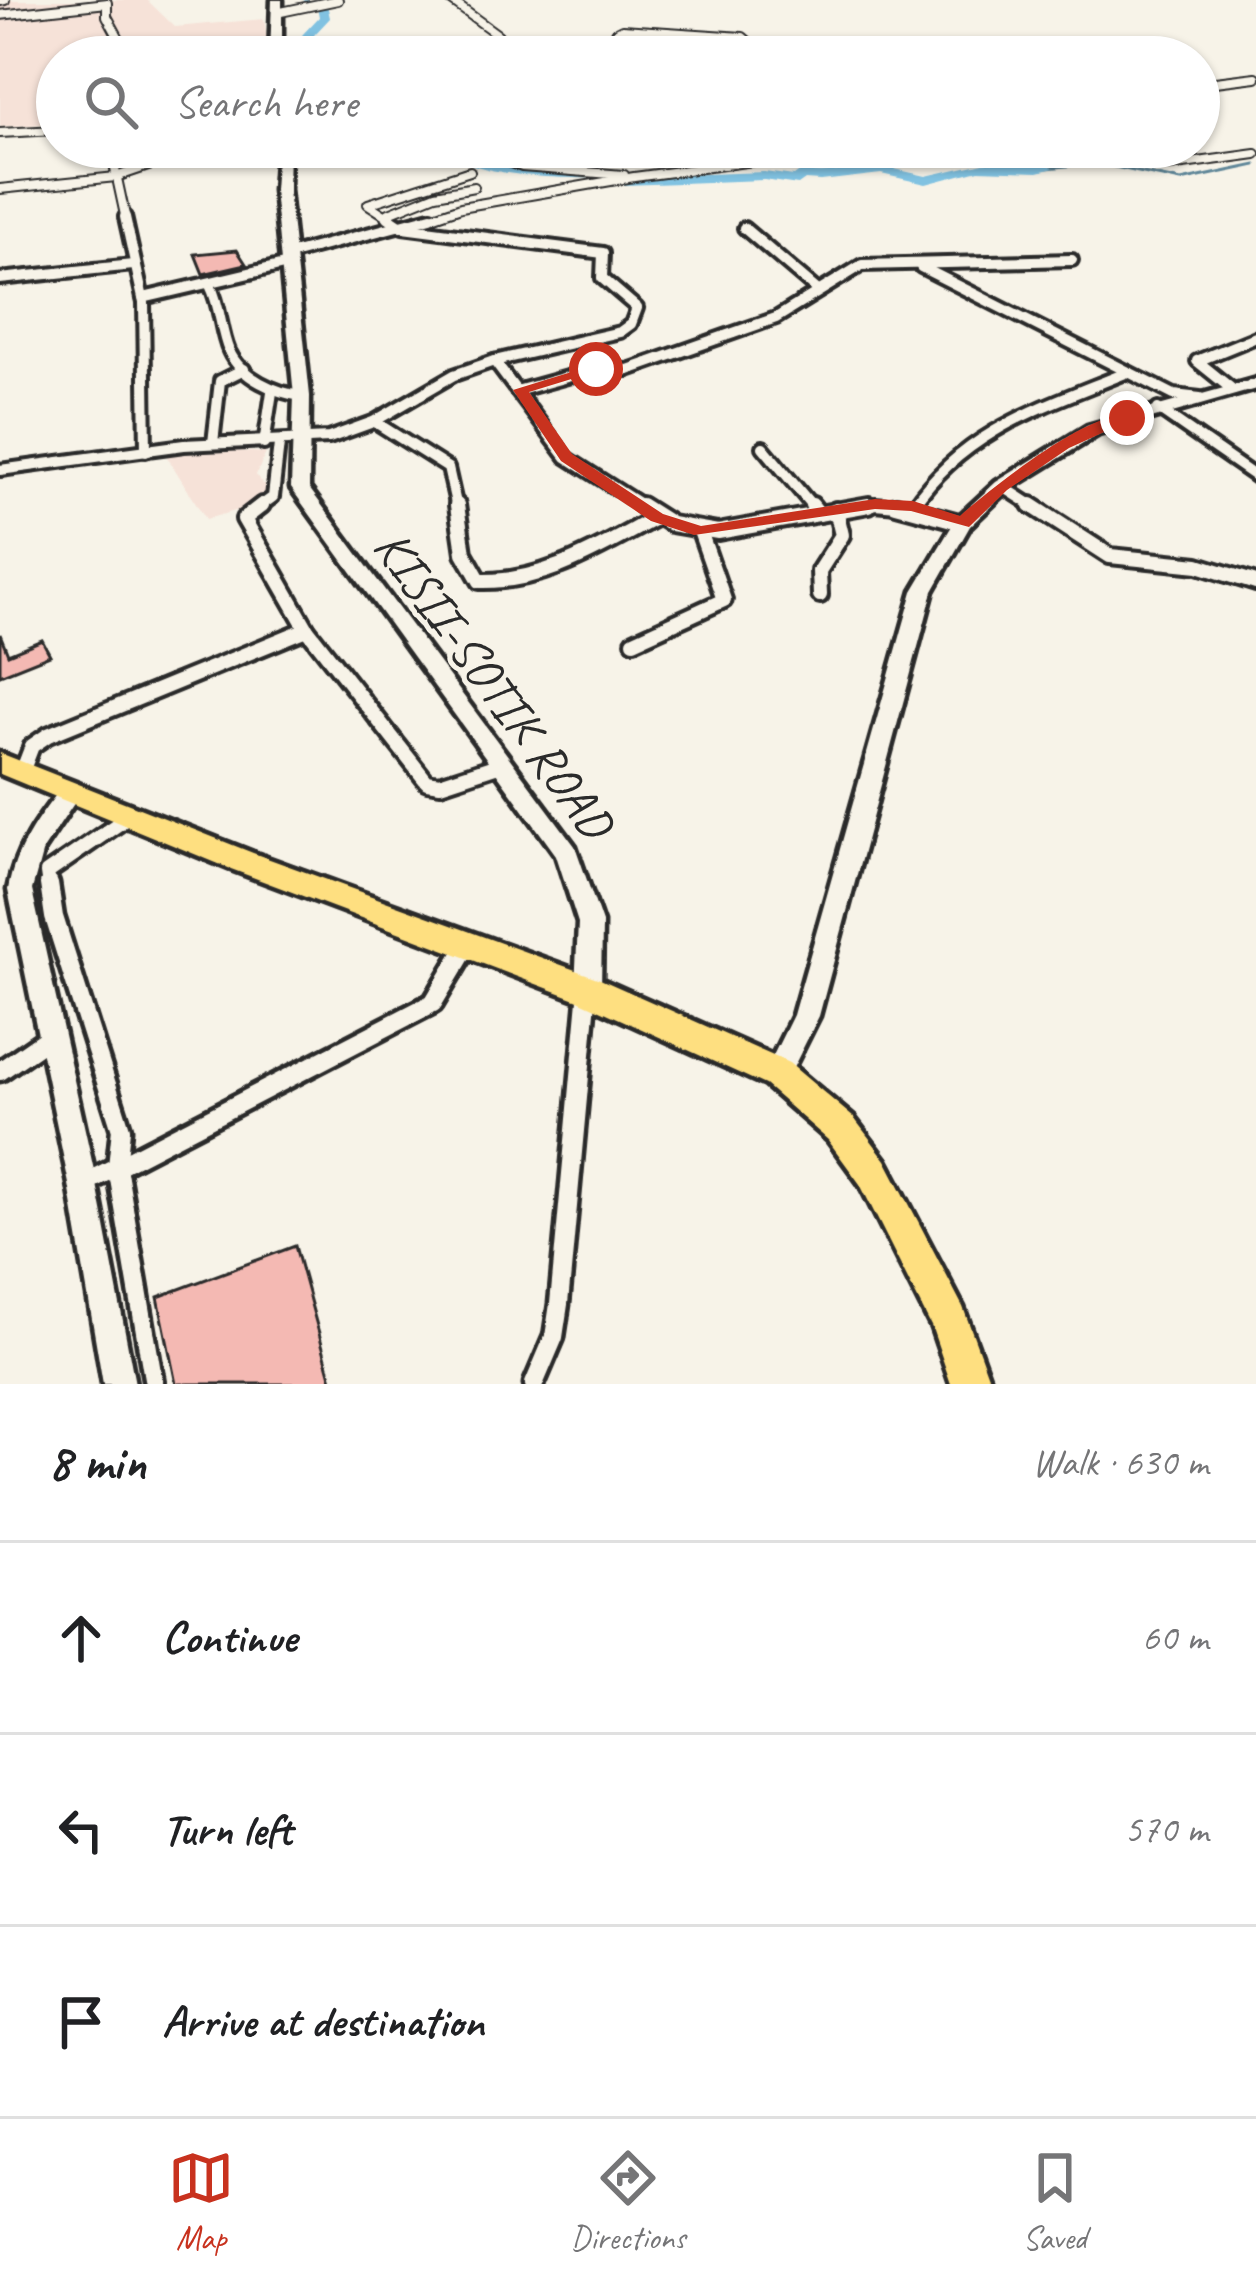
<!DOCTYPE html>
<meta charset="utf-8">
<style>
body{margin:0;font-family:Caveat,sans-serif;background:#f6f6f6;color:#202124}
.stop{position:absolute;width:36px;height:36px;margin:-27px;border:9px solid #c8321e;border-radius:50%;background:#fff}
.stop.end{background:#c8321e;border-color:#fff;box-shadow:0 3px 12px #0008}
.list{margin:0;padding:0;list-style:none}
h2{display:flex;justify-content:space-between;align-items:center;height:156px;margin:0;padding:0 48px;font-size:51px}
h2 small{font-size:39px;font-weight:400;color:#757577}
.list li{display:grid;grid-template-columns:78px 1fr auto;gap:36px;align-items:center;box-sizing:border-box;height:192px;padding:0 48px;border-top:3px solid #e0e0e0}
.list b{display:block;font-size:45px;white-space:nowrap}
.list em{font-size:39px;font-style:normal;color:#757577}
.icon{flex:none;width:66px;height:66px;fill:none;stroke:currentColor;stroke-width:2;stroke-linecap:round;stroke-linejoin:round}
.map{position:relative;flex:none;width:1256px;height:1384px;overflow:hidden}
.search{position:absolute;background:#fff;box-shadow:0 3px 9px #0004;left:36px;right:36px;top:36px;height:132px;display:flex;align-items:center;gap:30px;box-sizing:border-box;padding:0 42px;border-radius:66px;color:#757577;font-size:45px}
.sheet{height:732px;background:#fff}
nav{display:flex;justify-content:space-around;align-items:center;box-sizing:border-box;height:168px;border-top:3px solid #e0e0e0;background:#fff;font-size:33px;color:#757577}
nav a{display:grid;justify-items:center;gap:6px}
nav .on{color:#c8321e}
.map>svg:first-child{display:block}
.built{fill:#f6e2d8}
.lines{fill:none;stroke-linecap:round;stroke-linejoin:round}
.stream{stroke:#5f8698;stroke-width:3}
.river{fill:#81c2e1;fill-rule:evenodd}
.building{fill:#f4b9b3;stroke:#2b2b2b;stroke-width:3}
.street-far3-casing{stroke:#2b2b2b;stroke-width:12}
.street-far2-casing{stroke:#2b2b2b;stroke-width:18}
.street-far1-casing{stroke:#2b2b2b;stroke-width:22}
.street-casing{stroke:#2b2b2b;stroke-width:27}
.secondary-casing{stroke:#2b2b2b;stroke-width:9}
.highway-casing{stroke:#2b2b2b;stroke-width:9}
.street-far3{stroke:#f7f3e8;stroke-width:8}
.street-far2{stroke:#f7f3e8;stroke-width:10}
.street-far1{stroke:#f7f3e8;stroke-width:14}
.street{stroke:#f7f3e8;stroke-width:18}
.secondary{fill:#f7f3e8;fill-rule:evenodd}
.highway{fill:#fedf80;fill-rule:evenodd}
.route{fill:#c8321e}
.labels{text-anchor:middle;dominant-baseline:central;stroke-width:10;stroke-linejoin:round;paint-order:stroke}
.street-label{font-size:51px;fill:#2b2b2b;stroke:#f7f3e8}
</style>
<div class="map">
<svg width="1256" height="1384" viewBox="0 0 1256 1384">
<rect width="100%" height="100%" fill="#f7f3e8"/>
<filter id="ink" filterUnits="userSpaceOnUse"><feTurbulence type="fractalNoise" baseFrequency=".00833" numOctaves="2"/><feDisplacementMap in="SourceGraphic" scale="24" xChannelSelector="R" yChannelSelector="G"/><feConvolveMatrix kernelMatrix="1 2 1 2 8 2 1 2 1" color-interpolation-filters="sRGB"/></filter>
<g filter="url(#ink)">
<g class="built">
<path d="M12 0H147L175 27 264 19 268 45 264 57H57V123L0 127V3Z"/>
<path d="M192 448 266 453 256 475 275 500 206 519 164 452Z"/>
</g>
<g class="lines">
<path class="stream" d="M1047 168 1096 163 1181 181 1256 165"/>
<g class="river">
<path d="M303 0H320L327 4 330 18 314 35 339 57H326L302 35 319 17 317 6Z"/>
<path d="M441 147H456L499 162 606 171 613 175 606 179C558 177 478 180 441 147Z"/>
<path d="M988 162 1047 164 1054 168 1038 172 979 170 926 184 881 174 821 181 805 180 798 185 764 180 624 185 617 181 624 177 764 172 794 176 801 171 821 173 881 166 926 176Z"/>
</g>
</g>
<g class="building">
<path d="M237 250 246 264 203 274 195 254Z"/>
<path d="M0 634 8 654 42 640 50 655 0 675Z"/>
<path d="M295 1246 333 1384H176L158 1297Z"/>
</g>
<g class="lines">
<defs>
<g id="street-far3">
<path d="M450 0 498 35 509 57"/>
<path d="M0 1 5 0"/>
<path d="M276 13 338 0"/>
<path d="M0 15 107 3V16L126 51"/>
<path d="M587 57 594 49 615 45 616 32 622 29 743 37 766 57"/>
<path d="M1056 57 1085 46 1118 43"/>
<path d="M1199 84 1256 77"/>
<path d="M0 133 57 130"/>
<path d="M105 147 112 155 126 220"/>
<path d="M465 147 522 167 624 175"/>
<path d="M855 148 1069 155 1169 166 1256 154"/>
<path d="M0 189 116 177 204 147"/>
<path d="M388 217 368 204 470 171"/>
<path d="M393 220 389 213 436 194 474 187"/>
<path d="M423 220 461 207 634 177 860 147"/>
</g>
<g id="street-far2">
<path d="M125 217 144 303 146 451"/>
<path d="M388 217 403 227 603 253 602 278 637 308 631 324 620 332 494 361"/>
<path d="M744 228 818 291"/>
<path d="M288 255 431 217"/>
<path d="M921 267 1174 395 1200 398"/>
<path d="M0 279 133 265"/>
<path d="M210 285C221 307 220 330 229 351 241 378 276 393 302 396"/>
<path d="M143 298 288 264"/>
<path d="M520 390 596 369 628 370 776 318 862 265 1072 260"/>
<path d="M1233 390 1197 361 1256 337"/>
<path d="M1158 409 1256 477"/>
<path d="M375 422 448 468 457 508"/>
<path d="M213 443 220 381 244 369"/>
<path d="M264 444 272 392"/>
<path d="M763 447 814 508"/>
<path d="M0 470 184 445 329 438 373 422 454 375 494 361 566 457 646 508"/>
<path d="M1002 486 1036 508"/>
<path d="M913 506C965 429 1046 406 1128 372"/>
<path d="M258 508 273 497 279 444"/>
<path d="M852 508 875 504 919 508"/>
</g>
<g id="street-far1">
<path d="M262 505 244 519 307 629 427 782 440 784 504 763"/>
<path d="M457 505 464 553 480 581C545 583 602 546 657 517"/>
<path d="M641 505 671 524 718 532 869 505"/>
<path d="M812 505 819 514"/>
<path d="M896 505 963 523"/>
<path d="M1031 505 1110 556 1198 565 1256 583"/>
<path d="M820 595 819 571 842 535 836 510"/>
<path d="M634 641 724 600 700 531"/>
<path d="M22 772 32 746 48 735 307 629"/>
<path d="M49 887 47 873 128 817"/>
</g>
<g id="street">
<path d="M49 884 54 917 121 1129 117 1167 154 1384"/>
<path d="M0 1071 52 1035"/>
<path d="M83 1184 433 1003 467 946"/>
<path d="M534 1384 554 1337 559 1304 588 989"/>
</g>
<g id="secondary">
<path d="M272 0H282V57H270Z"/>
<path d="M277 147H289L288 190 310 396 309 488 575 846 602 923 601 989 597 996 588 1000 579 996 575 989 578 923 556 855 291 488 294 396 274 190Z"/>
<path d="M1256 379V389L1099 434 1008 490 970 526 933 591 819 1016 786 1082 777 1086 768 1082 764 1074 793 1015 913 591 956 519 996 482 1087 426Z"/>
<path d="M70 785 78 787 81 793 43 850 32 890 97 1184 135 1384H103L69 1184 8 890C15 849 37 819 62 787Z"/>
</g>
<path id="highway" d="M0 753 253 853 600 979 789 1063 854 1118 886 1160 963 1307 991 1384H951L932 1328 860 1184 828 1140 765 1085 576 999 231 869 0 774Z"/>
</defs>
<use href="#street-far3" class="street-far3-casing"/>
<use href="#street-far2" class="street-far2-casing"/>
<use href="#street-far1" class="street-far1-casing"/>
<use href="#street" class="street-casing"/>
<use href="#secondary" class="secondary-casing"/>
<use href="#highway" class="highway-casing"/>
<use href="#street-far3" class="street-far3"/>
<use href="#street-far2" class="street-far2"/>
<use href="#street-far1" class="street-far1"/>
<use href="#street" class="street"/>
<use href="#secondary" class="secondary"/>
<use href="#highway" class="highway"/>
</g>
</g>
<path class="route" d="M591 366 604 369 529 392 572 454 663 514 701 526 875 499 913 501 960 516C986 492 1103 398 1135 418L1069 448 1007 490 969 527 911 511 875 509 694 535 651 521 561 461 513 390Z"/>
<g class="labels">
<g class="street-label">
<text transform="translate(494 684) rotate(54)">KISII-SOTIK ROAD</text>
</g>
</g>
</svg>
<div class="stop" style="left:596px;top:369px"></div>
<div class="stop end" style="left:1127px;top:418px"></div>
<div class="search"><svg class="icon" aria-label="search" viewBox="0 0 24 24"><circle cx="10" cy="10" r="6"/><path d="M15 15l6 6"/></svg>Search here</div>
</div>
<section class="sheet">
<h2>8 min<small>Walk · 630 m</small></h2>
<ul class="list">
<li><svg class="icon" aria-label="ahead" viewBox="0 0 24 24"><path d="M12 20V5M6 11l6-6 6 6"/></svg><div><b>Continue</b></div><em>60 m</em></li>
<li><svg class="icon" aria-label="left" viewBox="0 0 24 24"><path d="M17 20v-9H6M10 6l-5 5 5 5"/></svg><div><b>Turn left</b></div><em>570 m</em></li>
<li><svg class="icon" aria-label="arrive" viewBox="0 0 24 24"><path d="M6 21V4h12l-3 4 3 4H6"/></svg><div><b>Arrive at destination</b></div></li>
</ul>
</section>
<nav>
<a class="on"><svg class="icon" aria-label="map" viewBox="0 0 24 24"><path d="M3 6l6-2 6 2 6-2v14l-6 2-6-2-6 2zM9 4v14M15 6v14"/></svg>Map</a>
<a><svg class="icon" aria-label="directions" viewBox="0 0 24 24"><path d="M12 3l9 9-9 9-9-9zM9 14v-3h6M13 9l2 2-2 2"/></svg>Directions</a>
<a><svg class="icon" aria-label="saved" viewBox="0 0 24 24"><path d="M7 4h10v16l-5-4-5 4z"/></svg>Saved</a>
</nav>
